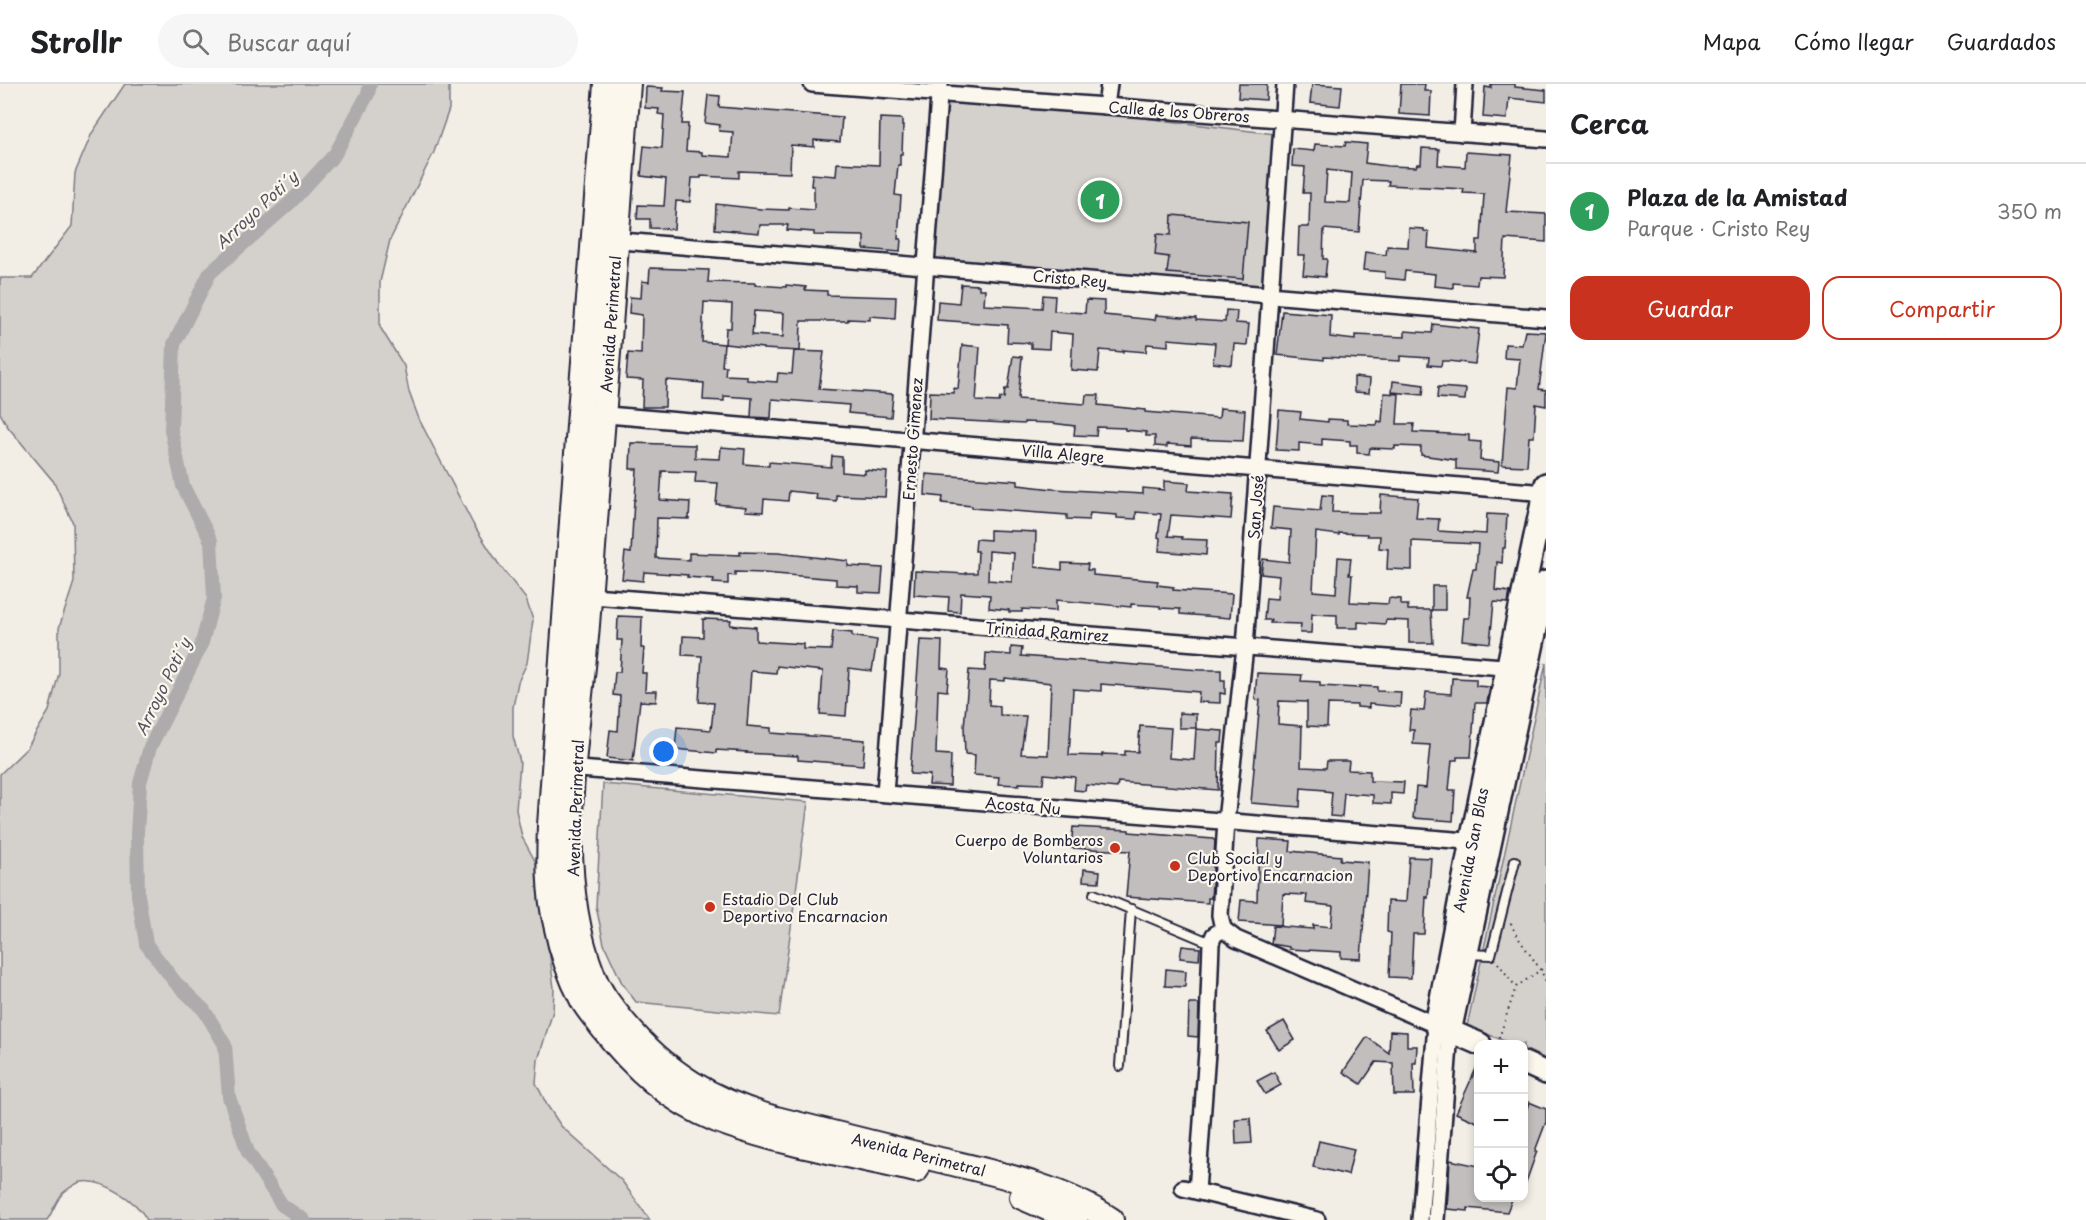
<!DOCTYPE html>
<html lang="es">
<meta charset="utf-8">
<style>
body{margin:0;font-family:"Playpen Sans",sans-serif;background:#f6f6f6;color:#202124}
.controls{position:absolute;right:18px;bottom:18px;display:grid;overflow:hidden;border-radius:12px;box-shadow:0 3px 9px #0003}
.controls button{width:54px;height:54px;display:grid;place-items:center;padding:0;border:0;border-bottom:2px solid #e0e0e0;background:#fff;color:#202124;font:30px sans-serif}
.you{position:absolute;left:664px;top:668px;width:21px;height:21px;margin:-15px;border:4px solid #fff;border-radius:50%;background:#1a73e8;box-shadow:0 0 0 9px #1a73e833}
.badge{display:grid;place-items:center;width:39px;height:39px;border-radius:50%;background:#c8321e;color:#fff;font-size:20px;font-weight:700}
.pin{position:absolute;translate:-50% -50%;border:3px solid #fff;box-shadow:0 2px 6px #0006}
.list{margin:0;padding:0;list-style:none}
h2{display:flex;justify-content:space-between;align-items:center;height:78px;margin:0;padding:0 24px;font-size:26px}
h2 small{font-size:20px;font-weight:400;color:#757577}
.list li{display:grid;grid-template-columns:39px 1fr auto;gap:18px;align-items:center;box-sizing:border-box;height:96px;padding:0 24px;border-top:2px solid #e0e0e0}
.list b{display:block;font-size:22px;white-space:nowrap}
.list p{margin:0;font-size:20px;white-space:nowrap;color:#757577}
.list em{font-size:20px;font-style:normal;color:#757577}
.actions{display:flex;gap:12px;padding:18px 24px}
.actions a{flex:1;padding:14px 0;border:2px solid #c8321e;border-radius:18px;text-align:center;font-size:21px;color:#c8321e}
.actions .main{background:#c8321e;color:#fff}
.icon{flex:none;width:33px;height:33px;fill:none;stroke:currentColor;stroke-width:2;stroke-linecap:round;stroke-linejoin:round}
.map{position:relative;flex:none;width:1546px;height:1136px;overflow:hidden}
header{display:flex;align-items:center;gap:36px;box-sizing:border-box;height:84px;padding:0 30px;background:#fff;border-bottom:2px solid #e0e0e0}
header strong{font-size:28px}
nav{display:flex;gap:33px;margin-inline-start:auto;font-size:21px}
.search{width:420px;height:54px;background:#f6f6f6;display:flex;align-items:center;gap:15px;box-sizing:border-box;padding:0 21px;border-radius:33px;color:#757577;font-size:22px}
main{display:flex}
aside{flex:1;background:#fff}
.map>svg:first-child{display:block}
.green{fill:#d4d1cc;stroke:#7b7a84;stroke-width:1.5}
.lines{fill:none;stroke-linecap:round;stroke-linejoin:round}
.canal{stroke:#aeabad;stroke-width:14}
.building{fill:#c2bebe;stroke:#22223b;stroke-width:1.5;fill-rule:evenodd}
.lane-casing{stroke:#22223b;stroke-width:12}
.street-casing{stroke:#22223b;stroke-width:20}
.secondary-casing{stroke:#22223b;stroke-width:26}
.primary-casing{stroke:#22223b;stroke-width:28}
.path{stroke:#22223b;stroke-width:2;stroke-dasharray:1.5 4.5;stroke-linecap:butt}
.lane{stroke:#fbf7ec;stroke-width:8}
.street{stroke:#fbf7ec;stroke-width:15}
.secondary{stroke:#fbf7ec;stroke-width:21}
.primary{stroke:#fbf7ec;stroke-width:24}
.poi-dot{fill:#c8321e;stroke:#fbf7ec;stroke-width:2}
.labels{text-anchor:middle;dominant-baseline:central;stroke-width:4.5;stroke-linejoin:round;paint-order:stroke}
.street-label{font-size:15px;fill:#22223b;stroke:#fbf7ec}
.poi-label{font-size:15px;fill:#22223b;stroke:#fbf7ec;text-anchor:start}
.water-label{font-size:16px;font-style:italic;fill:#535263;stroke:#fbf7ec}
</style>
<header>
<strong>Strollr</strong>
<div class="search"><svg class="icon" aria-label="search" viewBox="0 0 24 24"><circle cx="10" cy="10" r="6"/><path d="M15 15l6 6"/></svg>Buscar aquí</div>
<nav><a>Mapa</a><a>Cómo llegar</a><a>Guardados</a></nav>
</header>
<main>
<div class="map">
<svg width="1546" height="1136" viewBox="0 0 1546 1136">
<rect width="100%" height="100%" fill="#f2eee5"/>
<filter id="ink" filterUnits="userSpaceOnUse"><feTurbulence type="fractalNoise" baseFrequency=".0167" numOctaves="2"/><feDisplacementMap in="SourceGraphic" scale="12" xChannelSelector="R" yChannelSelector="G"/><feConvolveMatrix kernelMatrix="1 2 1 2 8 2 1 2 1" color-interpolation-filters="sRGB"/></filter>
<g filter="url(#ink)">
<g class="green">
<path d="M125 0H449V25L434 68 390 156 380 198V243L404 282 409 308 419 335 473 440 498 479 526 515 533 536 527 579 518 598 513 623V652L520 678 516 726 522 753 545 795 546 842 554 904 553 927 538 976 536 999 547 1021 561 1042 622 1097 650 1136H147C137 1117 103 1094 81 1098 76 1099 68 1105 64 1108 57 1114 53 1128 47 1136H0V690L27 664 49 627 59 589V544L74 498 73 439 54 398 8 343 0 329V194H32L72 142 75 89 92 49Z"/>
<path d="M939 9 1275 50 1264 208 925 182Z"/>
<path d="M1546 579V975L1524 965V960H1512L1467 942Z"/>
<path d="M603 700 808 718 779 932 636 918 622 899 604 860 596 822Z"/>
</g>
<g class="lines">
<path class="canal" d="M304 1136 282 1121 248 1068 229 1013 225 961 204 926 175 898 146 860 138 811 137 750 140 699 150 663 201 562 214 514 211 457 183 402 171 346 174 260 210 189 291 118 335 70 368 10 370 0"/>
</g>
<g class="building">
<path d="M1239 0H1267L1266 16 1238 14Z"/>
<path d="M1312 0 1342 2 1340 22 1310 19Z"/>
<path d="M1401 0H1425L1424 7H1431L1430 32 1399 30Z"/>
<path d="M1491 0H1515V3L1546 6V18L1509 14 1507 35 1483 33 1485 3 1491 4Z"/>
<path d="M646 3 663 4 662 7 685 8 682 40H688L686 67 702 68V71L731 73 733 48 719 47 720 41 705 39 708 11 720 12 719 23 842 33 840 58 814 56V63L791 61 790 89 739 87V94L701 92V94H692L690 118 676 117 674 145 650 144V135H637L638 121 664 122 666 95 641 92 644 62 662 64 664 31 658 30 659 25 645 24Z"/>
<path d="M880 34 902 35V42H903L902 70H900V81H898L895 111 901 112 898 155H901L900 168 864 165V152L814 151V148L787 146 788 141H760L759 149 715 145 716 120 761 125 789 126V124L814 126V102H811L812 90 836 92 837 79 879 81Z"/>
<path d="M1346 58 1367 60 1365 79 1388 82 1416 83 1417 80H1421L1422 64 1439 65 1438 81 1465 83 1466 68 1512 71 1506 128 1546 130V158L1505 155 1503 193 1478 192 1477 201 1453 199V204L1434 202 1435 190 1405 187 1404 196 1385 194V188L1363 186 1365 168 1386 171 1387 162 1408 163 1409 144 1424 145V147L1429 148 1428 164 1477 169V156H1481L1484 110 1463 109 1464 105 1388 101 1389 97 1363 96 1359 148 1324 145 1323 175H1327L1325 193 1303 191 1305 171H1298L1299 143H1309L1310 109H1303L1305 83 1292 82 1293 65 1314 67 1315 60 1345 62ZM1327 86 1352 89 1350 119 1325 118Z"/>
<path d="M1172 131 1248 138 1243 195 1167 189 1169 173 1155 171 1157 150 1171 151Z"/>
<path d="M650 184 709 186 708 198 755 199V201L786 203V201L806 203 805 206 827 207V211L896 213 895 234 870 232V236L848 235V237H801L800 267 763 265V264L725 260 726 244H731L732 220 704 218 702 258 724 260 722 282H726L725 291 747 292V296L777 298 778 289 792 290 794 267 824 268 819 305 893 310 891 333 848 329 849 321 772 315 771 334 751 333 752 314 724 312V317L703 316 704 299 666 296 665 323H642L643 296 626 295 628 269 641 270 642 231 629 229 630 213 641 214 642 197 649 198ZM754 227 784 229 783 253 752 251Z"/>
<path d="M961 200 979 201V205H985L984 221 1042 224 1043 211 1055 212 1054 227 1085 229 1086 216 1104 217V231L1155 236 1156 231 1196 234V236L1225 238 1226 226 1237 227 1236 239 1249 240 1247 261 1234 260 1232 281 1213 279 1215 259 1168 255V262L1147 260 1146 268 1123 266V268L1100 266 1098 288 1071 286 1073 250 1050 248 1049 265 1031 264V259L1007 258 1008 241 937 236 938 217 959 219Z"/>
<path d="M1282 227 1331 231 1330 253 1355 256V251L1405 253V247L1432 249 1433 240 1479 245 1475 280 1448 277H1442L1441 282 1428 281 1429 274 1400 272V277L1324 273V276L1277 271Z"/>
<path d="M1525 247 1546 248 1539 305 1546 306V322L1536 320 1534 353H1529L1527 382 1502 381 1508 303 1517 304 1520 275 1504 274 1505 260 1522 261Z"/>
<path d="M962 261 980 263 976 317 999 318 1000 314H1004L1005 305H1008L1013 272 1022 273 1018 315 1085 320 1086 311H1099L1098 321 1145 326V328L1169 330 1219 334 1220 324 1245 326 1243 357 1191 355V362L1167 360V363L1155 362V352H1146V348L1125 346V344L1097 343 1096 352 1074 351 1075 342 1051 339 1024 338V340L929 335 930 308 954 309V304L958 305Z"/>
<path d="M1354 293 1370 295 1369 309 1354 308Z"/>
<path d="M1393 297 1424 301 1423 311 1392 308Z"/>
<path d="M1438 303 1466 305 1465 316 1437 314Z"/>
<path d="M1384 309 1399 310 1397 340H1414L1413 348 1469 351V357L1481 358 1480 376 1499 378 1498 388 1456 385V376L1421 371V363L1395 362V365L1370 364 1369 370 1357 369V361H1350V357L1322 355V361L1299 359V367L1276 366 1279 326 1301 328 1300 335 1328 338V335L1347 336V340L1377 341 1378 337 1382 338Z"/>
<path d="M631 359 695 361V374L720 375 721 363 745 365 744 380 769 382V378L831 383 832 372 842 373V388L865 390V386L887 388 885 413 836 411V417L816 415 817 410 789 407 788 417 764 415 763 428 745 427 746 423 716 420 718 399 695 398 696 388 662 387 660 416 690 418 689 435 657 434 656 474 689 476V469L740 471V468L778 469 848 477V482L883 484 881 509 858 508V502L836 501V495L763 489 735 488V492L728 491V500L713 499 714 495 687 493 688 491 644 488 643 497 622 495 625 468 631 469 634 416H635L637 385H630Z"/>
<path d="M926 390 1018 397V401L1053 405 1143 410V404L1164 406V397L1189 399 1188 407 1233 410 1231 435 1171 431 1168 452 1182 453V455L1207 456 1206 471 1159 467 1160 454 1158 453 1161 430 1136 428V435L1117 434V431L1090 429 1089 436 1067 435V431L972 424V422L942 419 943 413 925 411Z"/>
<path d="M1322 411 1333 412 1332 428 1368 429H1380L1381 411 1418 414 1416 434 1439 435 1438 447 1486 450 1487 430 1507 431 1505 464H1503L1502 479 1497 478 1495 506 1510 508 1508 519 1494 518 1490 559 1462 556 1464 534H1469L1470 513H1467L1473 485H1476L1478 460 1412 457V486L1387 485 1388 465 1379 464 1380 452H1367V450L1339 449V451L1316 448 1313 507 1336 509 1338 473 1351 474 1349 491H1352L1350 518 1388 520 1389 514 1401 515V521H1408V526H1431L1433 559H1409V537L1386 536 1385 540 1358 538V544H1337V531L1312 530 1311 549H1300L1301 540 1270 539 1271 536H1264L1266 514 1277 515 1279 492 1261 490 1263 475 1289 478 1291 446 1271 444 1273 423 1320 427Z"/>
<path d="M990 446 1036 448 1035 483 1062 486V479L1088 480 1087 486H1093V491L1158 497 1157 501 1174 503 1173 506 1232 510 1230 534 1180 530V525L1160 524V522L1131 520V523L1056 516V527L1022 525V528H1009V526L989 524 990 511 961 509 960 528 948 527 949 513 914 511 915 487 966 490V489H977L978 467H975L976 455 990 456ZM989 467 1014 469 1012 498 988 496Z"/>
<rect x="1432" y="502" width="13" height="24"/>
<path d="M618 532 642 533 641 564H644L642 589H646L645 607H657L656 618 640 617 633 677 607 674 610 646 618 647 620 612 613 611 615 588H620L622 556H617Z"/>
<path d="M703 535 731 536 730 541 756 543V557L803 560V565L831 566 833 547 852 549V552L877 556 872 587 849 584 846 632 820 630 823 587 777 582 776 589 751 587 747 642 771 644V649L865 656 863 681 798 676V672L746 669 747 668 716 666V669L675 665 677 643 711 646 714 619 699 618 702 572 682 571 683 552 703 553Z"/>
<path d="M920 556 942 557 941 584 949 585 947 607 938 606 936 670 951 671 950 702 929 701 930 691 910 690Z"/>
<path d="M1011 563 1022 564 1021 572 1200 586H1221V596H1225V610L1220 609V619L1198 618 1199 608 1163 605 1101 600V607L1073 605 1069 671 1102 672V670L1125 671V667L1138 668 1140 642 1171 644 1169 674 1194 676 1196 645 1223 647 1222 659H1219L1218 706 1118 698 1117 704 1086 701 1085 707 1074 706 1075 693 1044 690 1043 700 1019 699V701L998 700 999 693 974 691 975 671 965 670 964 643 969 586 985 587 986 569 1011 571ZM1005 594 1051 599 1048 671 1021 670 1026 632 1000 631V622L989 621 990 596 1005 597Z"/>
<path d="M1257 589 1302 591 1301 597 1320 598V602L1359 604V602L1377 603V607L1401 608 1400 623 1369 620V624L1357 623V621L1328 620 1327 643 1307 642V618L1279 617 1278 640 1302 642 1301 683 1326 684 1327 677H1349L1348 686 1370 687V697L1404 698 1403 710 1391 709V720L1373 719V711L1344 709 1342 733 1330 732 1332 708 1325 707V706L1301 704 1300 723 1251 719 1260 616 1255 615Z"/>
<path d="M1452 594 1476 595V602L1490 603 1487 619H1475L1471 673H1457V676H1452L1449 706H1455L1453 737 1413 734 1416 703 1426 704 1430 661 1413 660 1414 646H1409L1411 626 1424 627 1426 608 1451 610Z"/>
<path d="M1179 629 1196 630V644H1179Z"/>
<path d="M1073 743 1129 746V748L1213 755 1215 757 1211 814H1208V819L1126 813 1130 767 1071 764Z"/>
<path d="M1259 755 1291 757 1290 767 1341 772 1340 776 1368 778 1361 875 1341 874V868L1289 865V863L1271 860 1273 842 1313 845V841L1331 843 1333 822 1306 819 1307 811 1283 810 1281 841 1239 838 1241 816 1257 817Z"/>
<path d="M1409 773 1431 774 1428 814 1426 813 1424 850H1413L1411 894 1389 893 1391 849 1387 848 1388 817 1406 818Z"/>
<path d="M1084 785 1100 787 1099 798 1083 797Z"/>
<path d="M1182 862 1200 864 1199 876 1180 874Z"/>
<path d="M1166 885 1186 887 1185 903 1165 902Z"/>
<path d="M1189 920H1199L1198 953 1188 952Z"/>
<path d="M1284 937 1295 956 1279 966 1267 947Z"/>
<path d="M1390 947 1407 948V962H1417L1416 979H1413L1414 1011H1394L1393 979 1376 978 1361 1000 1343 988 1367 953 1389 969Z"/>
<path d="M1479 978V1039L1456 1029Z"/>
<path d="M1274 988 1281 1001 1265 1010 1257 997Z"/>
<path d="M1529 1018 1546 1025V1038L1535 1067H1537L1525 1101 1524 1100V1034Z"/>
<path d="M1250 1034 1252 1059 1236 1060 1235 1035Z"/>
<path d="M1319 1057 1354 1065 1348 1091 1313 1083Z"/>
<path d="M1450 1076 1479 1082V1113H1513L1507 1128 1468 1124V1127L1447 1125Z"/>
</g>
<g class="lines">
<defs>
<g id="lane">
<path d="M1094 810 1211 859"/>
<path d="M1467 870 1491 871 1515 777"/>
<path d="M1120 982 1131 825"/>
</g>
<g id="street">
<path d="M812 0 1546 55"/>
<path d="M1106 22 1109 0"/>
<path d="M1462 49 1465 0"/>
<path d="M610 156 1546 234"/>
<path d="M595 330 1546 409"/>
<path d="M580 511 1516 584"/>
<path d="M567 684 1479 758"/>
<path d="M885 709 940 0"/>
<path d="M1223 845 1220 831 1226 737 1245 563 1285 0"/>
<path d="M1223 845 1236 855 1436 941 1420 1136"/>
<path d="M1183 1104 1317 1136"/>
<path d="M1197 1107 1207 968 1211 859 1214 851 1223 845"/>
<path d="M1436 1136 1450 948"/>
</g>
<g id="secondary">
<path d="M1450 948 1546 498"/>
<path d="M1480 960 1436 941 1471 757 1546 400"/>
<path d="M1524 979 1546 989"/>
</g>
<g id="primary">
<path d="M606 0 580 328 550 741C549 774 548 808 556 840 561 866 571 894 583 917 588 926 596 934 602 943 633 983 669 1017 717 1036 781 1060 850 1071 916 1086"/>
<path d="M628 0C616 180 600 361 587 541 578 654 550 783 593 892 600 910 612 924 624 939 667 990 712 1017 776 1035 830 1049 885 1062 940 1076 998 1090 1060 1102 1111 1136"/>
<path d="M1022 1113 1075 1136"/>
</g>
</defs>
<use href="#lane" class="lane-casing"/>
<use href="#street" class="street-casing"/>
<use href="#secondary" class="secondary-casing"/>
<use href="#primary" class="primary-casing"/>
<g class="path">
<path d="M1511 839C1519 861 1538 876 1546 898"/>
<path d="M1498 879 1516 903"/>
<path d="M1497 960 1516 903 1542 885"/>
</g>
<use href="#lane" class="lane"/>
<use href="#street" class="street"/>
<use href="#secondary" class="secondary"/>
<use href="#primary" class="primary"/>
</g>
</g>
<g class="poi-dot">
<circle cx="1115" cy="764" r="6"/>
<circle cx="1175" cy="782" r="6"/>
<circle cx="710" cy="823" r="6"/>
</g>
<g class="labels">
<g class="street-label">
<text transform="translate(1179 27) rotate(4)">Calle de los Obreros</text>
<text transform="translate(1070 194) rotate(5)">Cristo Rey</text>
<text transform="translate(610 240) rotate(-86)">Avenida Perimetral</text>
<text transform="translate(912 355) rotate(-86)">Ernesto Gimenez</text>
<text transform="translate(1063 369) rotate(5)">Villa Alegre</text>
<text transform="translate(1255 423) rotate(-86)">San José</text>
<text transform="translate(1047 547) rotate(4)">Trinidad Ramirez</text>
<text transform="translate(1023 721) rotate(5)">Acosta Ñu</text>
<text transform="translate(575 724) rotate(-88)">Avenida Perimetral</text>
<text transform="translate(1470 766) rotate(-79)">Avenida San Blas</text>
<text transform="translate(919 1070) rotate(14)">Avenida Perimetral</text>
</g>
<g class="poi-label">
<text x="1103" y="755" text-anchor="end">Cuerpo de Bomberos<tspan x="1103" dy="17">Voluntarios</tspan></text>
<text x="1187" y="773">Club Social y<tspan x="1187" dy="17">Deportivo Encarnacion</tspan></text>
<text x="722" y="814">Estadio Del Club<tspan x="722" dy="17">Deportivo Encarnacion</tspan></text>
</g>
<g class="water-label">
<text transform="translate(256 125) rotate(-43)">Arroyo Poti´y</text>
<text transform="translate(162 602) rotate(-64)">Arroyo Poti´y</text>
</g>
</g>
</svg>
<div class="controls">
<button>+</button>
<button>−</button>
<button><svg class="icon" aria-label="locate" viewBox="0 0 24 24"><circle cx="12" cy="12" r="6"/><path d="M12 2v4M12 18v4M2 12h4M18 12h4"/></svg></button>
</div>
<div class="you"></div>
<div class="pin badge" style="left:1100px;top:116px;background:#2e9e5b">1</div>
</div>
<aside>
<h2>Cerca<small></small></h2>
<ul class="list">
<li><span class="badge" style="background:#2e9e5b">1</span><div><b>Plaza de la Amistad</b><p>Parque · Cristo Rey</p></div><em>350 m</em></li>
</ul>
<div class="actions"><a class="main">Guardar</a><a>Compartir</a></div>
</aside>
</main>
